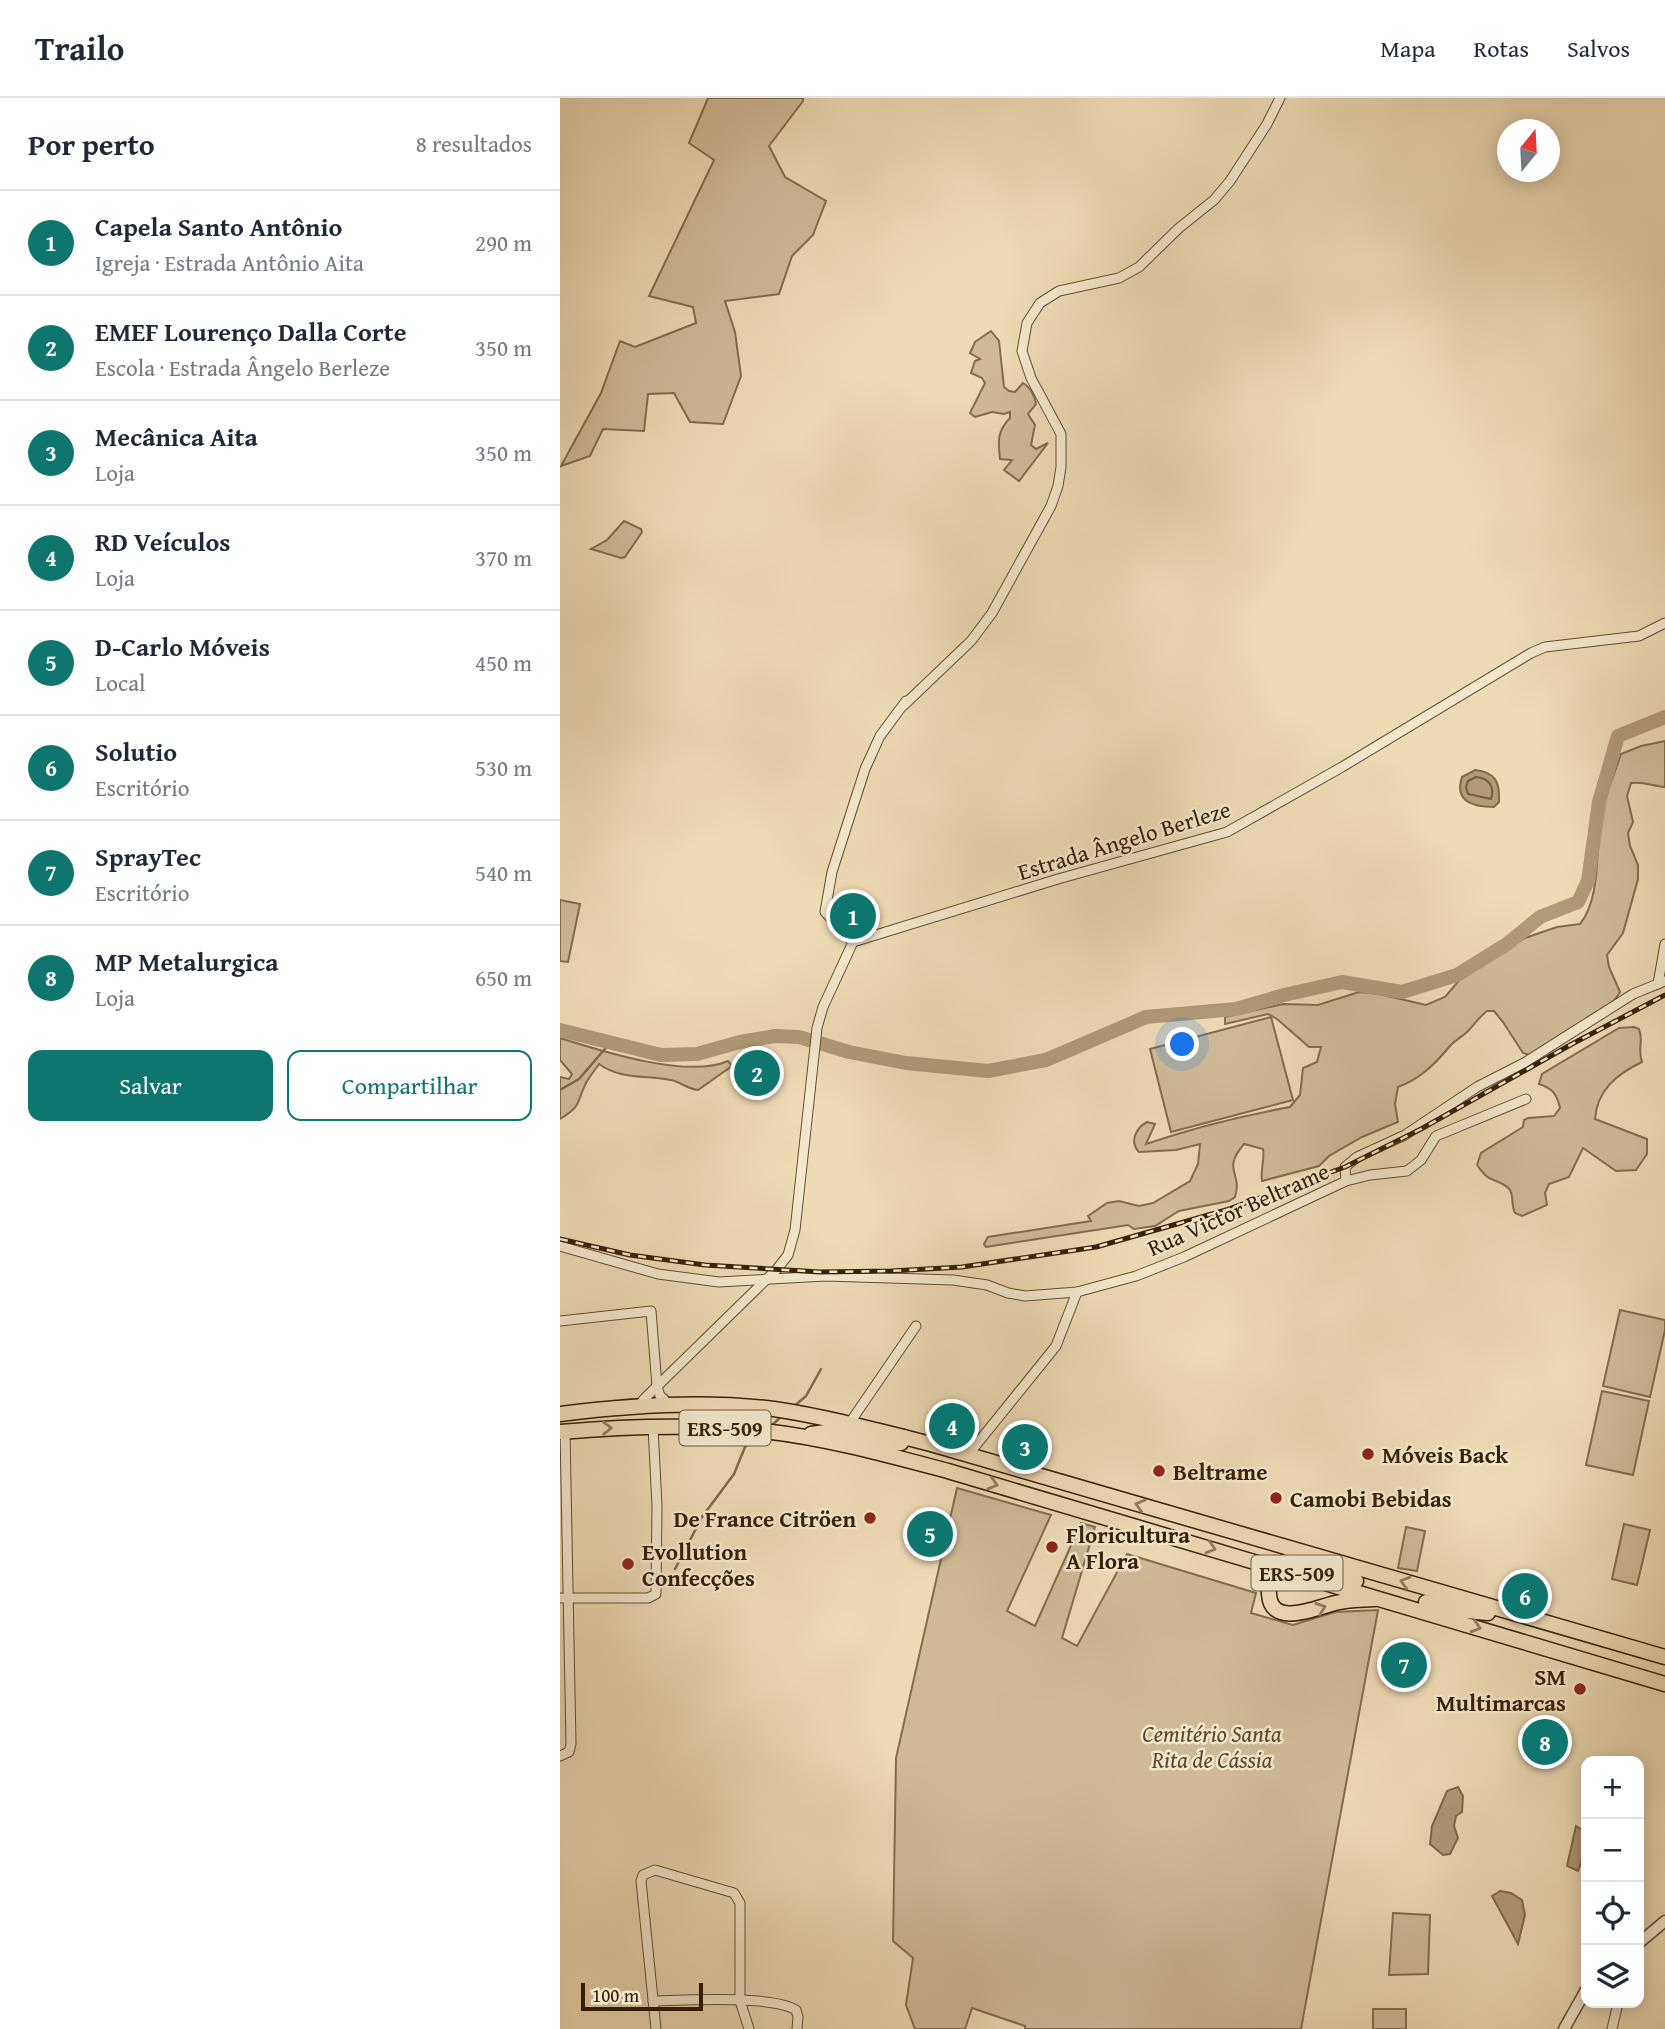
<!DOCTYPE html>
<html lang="pt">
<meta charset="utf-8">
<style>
body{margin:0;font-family:"Gentium Book Plus",serif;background:#f2f2f3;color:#1f2937}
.controls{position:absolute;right:21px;bottom:21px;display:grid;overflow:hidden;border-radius:14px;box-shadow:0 4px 18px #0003}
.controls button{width:63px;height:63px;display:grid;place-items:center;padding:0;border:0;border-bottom:2px solid #e0e1e3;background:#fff;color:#1f2937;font:35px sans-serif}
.compass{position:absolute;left:937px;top:21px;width:63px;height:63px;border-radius:50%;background:#fff;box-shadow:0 4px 18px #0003;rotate:18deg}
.scale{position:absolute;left:21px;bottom:18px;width:122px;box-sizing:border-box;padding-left:7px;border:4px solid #362002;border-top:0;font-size:19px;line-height:24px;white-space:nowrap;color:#362002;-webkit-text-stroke:5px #f3e8ce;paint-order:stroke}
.you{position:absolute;left:623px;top:947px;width:24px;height:24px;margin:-18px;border:5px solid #fff;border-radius:50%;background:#1a73e8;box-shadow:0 0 0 10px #1a73e833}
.badge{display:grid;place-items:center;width:46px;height:46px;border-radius:50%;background:#0f766e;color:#fff;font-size:23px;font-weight:700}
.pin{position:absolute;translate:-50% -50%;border:4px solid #fff;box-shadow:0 2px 7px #0006}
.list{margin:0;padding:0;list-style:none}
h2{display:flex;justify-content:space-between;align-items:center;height:91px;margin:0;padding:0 28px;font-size:30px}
h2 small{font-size:23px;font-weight:400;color:#747a83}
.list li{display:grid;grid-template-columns:46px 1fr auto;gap:21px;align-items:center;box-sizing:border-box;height:105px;padding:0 28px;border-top:2px solid #e0e1e3}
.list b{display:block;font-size:26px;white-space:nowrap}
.list p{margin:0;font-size:23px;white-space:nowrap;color:#747a83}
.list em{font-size:23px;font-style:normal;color:#747a83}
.actions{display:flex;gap:14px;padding:21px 28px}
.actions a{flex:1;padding:16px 0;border:2px solid #0f766e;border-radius:14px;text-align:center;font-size:24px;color:#0f766e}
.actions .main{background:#0f766e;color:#fff}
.icon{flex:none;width:38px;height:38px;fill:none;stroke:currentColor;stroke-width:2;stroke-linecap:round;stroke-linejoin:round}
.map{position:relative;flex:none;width:1105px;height:1931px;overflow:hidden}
header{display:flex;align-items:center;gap:42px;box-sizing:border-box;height:98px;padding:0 35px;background:#fff;border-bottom:2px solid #e0e1e3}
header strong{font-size:33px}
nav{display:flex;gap:38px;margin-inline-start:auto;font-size:24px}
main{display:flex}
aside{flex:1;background:#fff}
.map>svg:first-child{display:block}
.green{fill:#cebb96;stroke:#826e4c;stroke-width:2}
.water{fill:#af9b77;stroke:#7f6a48;stroke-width:2}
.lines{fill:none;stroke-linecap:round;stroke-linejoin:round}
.shore{stroke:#725e3c;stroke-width:2}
.stream{stroke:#7f6a48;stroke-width:2.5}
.river{stroke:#af9b77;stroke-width:14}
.minor-casing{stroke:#644f2e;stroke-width:11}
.tertiary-casing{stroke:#644f2e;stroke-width:13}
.trunk-casing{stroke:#362002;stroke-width:17}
.minor{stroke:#f3e8ce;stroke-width:9}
.tertiary{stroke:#f3e8ce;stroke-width:10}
.trunk{stroke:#eddbb4;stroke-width:14}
.rail-casing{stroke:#362002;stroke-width:5}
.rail{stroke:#f3e8ce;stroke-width:2.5;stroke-dasharray:8;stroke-linecap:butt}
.oneway{stroke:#927e5b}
.poi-dot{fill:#8f2418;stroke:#f3e8ce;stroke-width:2.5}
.labels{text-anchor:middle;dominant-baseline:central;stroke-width:5;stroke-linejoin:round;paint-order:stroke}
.shield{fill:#f3e8ce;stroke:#6f5c3f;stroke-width:2}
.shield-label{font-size:21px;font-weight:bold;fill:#362002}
.street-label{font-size:23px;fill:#362002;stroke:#f3e8ce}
.poi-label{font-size:23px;font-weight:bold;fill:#362002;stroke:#f3e8ce;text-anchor:start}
.park-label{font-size:23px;font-style:italic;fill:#5c4727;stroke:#f3e8ce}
</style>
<header>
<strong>Trailo</strong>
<nav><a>Mapa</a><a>Rotas</a><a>Salvos</a></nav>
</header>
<main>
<aside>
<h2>Por perto<small>8 resultados</small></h2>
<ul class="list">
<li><span class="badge">1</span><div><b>Capela Santo Antônio</b><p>Igreja · Estrada Antônio Aita</p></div><em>290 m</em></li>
<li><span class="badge">2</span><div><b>EMEF Lourenço Dalla Corte</b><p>Escola · Estrada Ângelo Berleze</p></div><em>350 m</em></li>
<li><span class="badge">3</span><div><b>Mecânica Aita</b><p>Loja</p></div><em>350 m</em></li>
<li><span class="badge">4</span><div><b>RD Veículos</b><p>Loja</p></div><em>370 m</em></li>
<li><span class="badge">5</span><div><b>D-Carlo Móveis</b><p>Local</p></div><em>450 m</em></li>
<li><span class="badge">6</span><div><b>Solutio</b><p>Escritório</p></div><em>530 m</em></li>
<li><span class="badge">7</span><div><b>SprayTec</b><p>Escritório</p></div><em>540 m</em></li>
<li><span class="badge">8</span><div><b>MP Metalurgica</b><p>Loja</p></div><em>650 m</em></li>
</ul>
<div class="actions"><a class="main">Salvar</a><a>Compartilhar</a></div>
</aside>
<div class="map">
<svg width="1105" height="1931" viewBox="0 0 1105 1931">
<rect width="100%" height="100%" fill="#eddbb4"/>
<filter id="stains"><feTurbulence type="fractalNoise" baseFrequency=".00286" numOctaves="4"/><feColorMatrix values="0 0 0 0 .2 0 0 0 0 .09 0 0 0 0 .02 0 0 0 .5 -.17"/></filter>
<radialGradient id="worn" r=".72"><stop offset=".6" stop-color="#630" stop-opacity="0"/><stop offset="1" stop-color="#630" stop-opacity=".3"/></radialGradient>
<g class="green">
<path d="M148 0H243V3L209 48 225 79 266 103 253 137 232 158 219 196 165 203 175 234 181 278 163 326 130 324 114 295 88 296 84 333 43 331 30 358 1 368 41 295 60 243 75 249 136 225 133 209 89 198 154 62 129 45Z"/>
<path d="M431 233 439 243 444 289 449 293 455 294 463 285C470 289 475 298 476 306L468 316 475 327 471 347 476 351 488 345 459 383 444 372 452 362 440 361C438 344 437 333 450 320V314L444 316 432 314 415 319 410 315 425 285 422 280 411 275 415 263 420 261 410 255 415 244Z"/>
<path d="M64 423 81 431 82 434 65 459 61 460 31 451 47 442Z"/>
<path d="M1105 643V689C1092 688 1084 683 1071 685L1067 698 1073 724 1068 735 1070 748 1078 767V781L1063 835 1047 857 1049 869 1060 894 1054 903 969 957 963 955 943 924 934 913H927C919 919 914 927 907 934 902 939 895 942 890 948 875 966 860 981 838 989L835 1006 838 1024 802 1039 769 1058 759 1068 702 1083C700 1073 705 1062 703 1051L684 1046C661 1073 683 1074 675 1099L669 1103 619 1113 595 1128 574 1131 568 1127 426 1149 424 1146 428 1139 531 1123 528 1118 547 1105 559 1103 579 1108 593 1105 630 1083 638 1066 640 1046 616 1052 579 1054C569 1044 576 1030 587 1024L595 1026 586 1046C633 1030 681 1018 730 1009L740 997 743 970 757 964 761 949H749L717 921 708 916 665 926V919L723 906 758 907 799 894 819 896 866 907 885 899 902 879 965 840 997 829 1020 826C1042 799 1035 747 1042 714 1046 694 1055 675 1061 656L1081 648Z"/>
<path d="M0 802 20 806 8 864 0 863Z"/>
<path d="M711 919 733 1002 611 1034 590 951Z"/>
<path d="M1074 929 1079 931C1084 944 1077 950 1082 964 1057 976 1037 992 1035 1021L1087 1041V1056L1076 1072 1056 1073 1023 1050 1009 1079 989 1086 985 1095 987 1107 962 1118 955 1115C951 1108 954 1099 950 1092 945 1085 937 1084 929 1080 924 1077 921 1072 917 1067L921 1055 963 1029 964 1022 968 1020 994 1018 1000 1010C997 996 992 990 979 986L982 976 1059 930Z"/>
<path d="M0 940C41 953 128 981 168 963L172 968 138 992C127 991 121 984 111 982 86 977 61 982 39 966 35 972 29 979 26 985 16 1005 22 1008 0 1021V979L9 981 12 976 0 962Z"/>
<path d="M1060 1212 1105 1222V1232L1090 1299 1043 1288Z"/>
<path d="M1042 1293 1089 1303 1073 1377 1026 1367Z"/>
<path d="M397 1390 491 1417 447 1513 475 1528 521 1425 535 1429 502 1540 517 1548 567 1456 696 1495 691 1515 733 1527 775 1514 818 1512 741 1931H465V1928L412 1910 405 1931H355L346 1907 353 1860 333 1843 336 1660Z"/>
<path d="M1064 1426 1090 1432 1077 1487 1052 1481Z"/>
<path d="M846 1429 865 1433 857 1473 838 1470Z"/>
<path d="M833 1815 870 1817 868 1876 829 1877Z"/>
<rect x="813" y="1911" width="33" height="20"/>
</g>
<g class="water">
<path d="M915 672C936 674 940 685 939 704L934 709C912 709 894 703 902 679Z"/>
<path d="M898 1689 903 1698 902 1714 896 1718 894 1728 898 1740 890 1756 883 1757 870 1746 872 1728 887 1693Z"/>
<path d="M1016 1728 1026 1734V1749L1018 1773 1007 1768Z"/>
<path d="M940 1793 951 1795 962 1802 965 1817 958 1846 932 1798Z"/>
</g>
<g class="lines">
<path class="shore" d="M916 679C929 680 935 689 931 701L908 696 906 689 908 683Z"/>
<g class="stream">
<path d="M0 992 19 981 50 945"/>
<path d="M232 1310 246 1298 261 1271"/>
<path d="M211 1328 222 1318"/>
<path d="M115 1471 142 1419 174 1376 185 1349 197 1339"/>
</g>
<path class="river" d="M0 932 101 957 137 956 180 944 215 938 239 939 289 954 346 965 428 973 486 962 586 919 676 911 724 897 782 884 842 894 897 877 947 846 980 819 1018 804 1028 783 1039 704 1058 638 1105 619"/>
<defs>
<g id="minor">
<path d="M344 607 411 543 432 515 491 408 498 388 501 369V336L471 280 462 253 467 225 480 205 499 193 559 180 579 169 619 130 654 102 670 83 707 26 720 0"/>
<path d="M293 844 498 781 667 734 782 669 971 555 985 549 1079 538 1105 525"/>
<path d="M293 844 265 814 272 774 305 671 320 638 346 603"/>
<path d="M1098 886 1105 846"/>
<path d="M786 1083 785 1069 797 1059 845 1037 917 989 964 965 1073 896 1105 883"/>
<path d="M0 1148 98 1176 159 1184 266 1178 393 1182 427 1187 448 1195 465 1198 517 1194 576 1178 624 1159 786 1083 810 1077 847 1073 861 1062 876 1038 966 1001"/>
<path d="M0 1223 91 1213 97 1288 100 1298 104 1301"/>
<path d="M83 1302 217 1171 228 1157 235 1132 257 930 263 909 293 844"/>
<path d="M289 1326 356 1228"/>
<path d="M408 1357 496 1248 517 1194"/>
<path d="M0 1500H88L96 1496 97 1408 93 1329"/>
<path d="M0 1658 9 1654 11 1646 5 1333"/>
<path d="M93 1903C123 1902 213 1897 236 1912L238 1919 237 1931"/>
<path d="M96 1931 81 1783 83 1777 95 1772 174 1795 180 1805V1903L189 1931"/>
<path d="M1052 1931 1058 1905"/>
</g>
<g id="tertiary">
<path d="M1079 1845 1105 1823"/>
<path d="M1004 1931 1026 1892"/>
</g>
<g id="trunk">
<path d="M0 1316C70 1307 143 1302 214 1311 267 1319 319 1333 371 1346L1105 1559"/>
<path d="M0 1334C68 1328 136 1326 204 1333 266 1340 328 1357 388 1373L1105 1586"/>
<path d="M251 1336 273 1333 334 1346 341 1345 344 1339"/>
<path d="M796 1483 729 1462 714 1469C713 1477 708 1488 709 1496 711 1531 758 1509 775 1505 787 1502 801 1502 814 1501"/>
<path d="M866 1504 897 1512 928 1515"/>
</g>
</defs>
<use href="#minor" class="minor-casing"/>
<use href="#tertiary" class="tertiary-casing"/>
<use href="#trunk" class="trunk-casing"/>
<use href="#minor" class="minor"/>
<use href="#tertiary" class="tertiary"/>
<use href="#trunk" class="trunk"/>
<defs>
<path id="rail" d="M0 1141 70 1157 145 1167 260 1174 331 1173 402 1169 536 1149 666 1112 785 1069 861 1031 1012 946 1105 897"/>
</defs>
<use href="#rail" class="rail-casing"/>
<use href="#rail" class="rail"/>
</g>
<defs><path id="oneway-chevron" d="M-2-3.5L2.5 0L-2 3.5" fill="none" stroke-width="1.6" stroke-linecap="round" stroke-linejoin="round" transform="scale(1.75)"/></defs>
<g class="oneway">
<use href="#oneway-chevron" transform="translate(47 1330) rotate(-2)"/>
<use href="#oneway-chevron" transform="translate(433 1386) rotate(17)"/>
<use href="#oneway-chevron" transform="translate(580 1407) rotate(-164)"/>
<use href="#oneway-chevron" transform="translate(651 1450) rotate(16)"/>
<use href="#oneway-chevron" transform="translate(845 1484) rotate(-164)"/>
<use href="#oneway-chevron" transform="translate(761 1510) rotate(-19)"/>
<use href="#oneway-chevron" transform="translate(916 1529) rotate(17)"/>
</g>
<g class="poi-dot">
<circle cx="808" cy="1356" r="7"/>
<circle cx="599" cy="1373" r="7"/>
<circle cx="716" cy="1400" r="7"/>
<circle cx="310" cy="1420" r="7"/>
<circle cx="492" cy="1449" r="7"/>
<circle cx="68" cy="1466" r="7"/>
<circle cx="1020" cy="1591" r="7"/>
</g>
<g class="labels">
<g class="shield">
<rect x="119.5" y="1312.5" width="91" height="35" rx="5"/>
<rect x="691.5" y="1457.5" width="91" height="35" rx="5"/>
</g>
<g class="shield-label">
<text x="165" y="1330">ERS-509</text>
<text x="737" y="1475">ERS-509</text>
</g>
<g class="street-label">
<text transform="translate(564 742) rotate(-17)">Estrada Ângelo Berleze</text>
<text transform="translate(678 1111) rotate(-24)">Rua Victor Beltrame</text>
</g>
<g class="poi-label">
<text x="822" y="1356">Móveis Back</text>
<text x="613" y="1373">Beltrame</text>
<text x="730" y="1400">Camobi Bebidas</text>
<text x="296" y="1420" text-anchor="end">De France Citröen</text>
<text x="506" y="1436">Floricultura<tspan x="506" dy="26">A Flora</tspan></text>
<text x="82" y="1453">Evollution<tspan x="82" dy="26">Confecções</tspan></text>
<text x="1006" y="1578" text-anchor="end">SM<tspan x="1006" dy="26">Multimarcas</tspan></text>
</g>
<g class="park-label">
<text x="652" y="1635">Cemitério Santa<tspan x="652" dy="26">Rita de Cássia</tspan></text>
</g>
</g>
<rect width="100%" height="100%" filter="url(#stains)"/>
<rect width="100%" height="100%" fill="url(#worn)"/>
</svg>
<div class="controls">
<button>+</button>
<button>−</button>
<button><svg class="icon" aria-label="locate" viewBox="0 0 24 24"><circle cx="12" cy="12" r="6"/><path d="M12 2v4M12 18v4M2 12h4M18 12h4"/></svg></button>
<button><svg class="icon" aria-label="layers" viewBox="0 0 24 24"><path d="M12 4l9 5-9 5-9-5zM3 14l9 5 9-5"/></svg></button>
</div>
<svg class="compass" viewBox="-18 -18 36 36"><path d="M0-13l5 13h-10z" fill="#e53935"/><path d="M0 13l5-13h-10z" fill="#747a83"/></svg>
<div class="scale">100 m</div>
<div class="you"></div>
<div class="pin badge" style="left:293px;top:818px">1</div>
<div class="pin badge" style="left:197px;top:975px">2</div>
<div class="pin badge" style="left:465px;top:1349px">3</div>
<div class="pin badge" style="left:392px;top:1328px">4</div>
<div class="pin badge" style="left:370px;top:1436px">5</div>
<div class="pin badge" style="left:965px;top:1498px">6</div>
<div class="pin badge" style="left:844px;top:1567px">7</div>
<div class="pin badge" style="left:985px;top:1644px">8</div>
</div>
</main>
